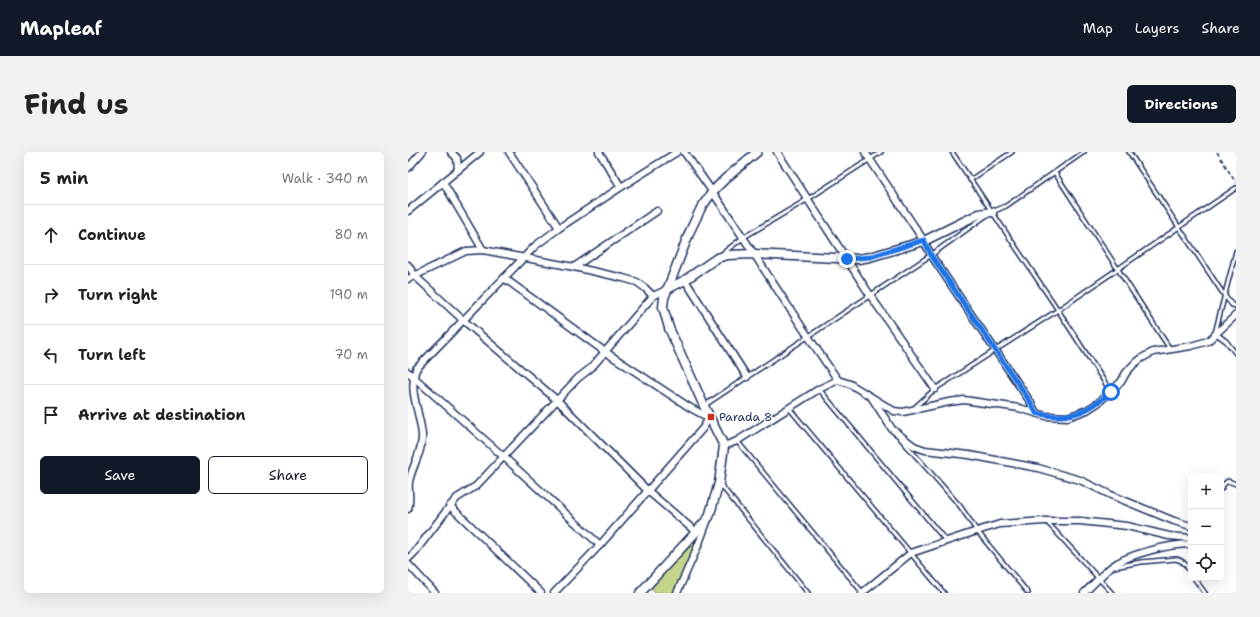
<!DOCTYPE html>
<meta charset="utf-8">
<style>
body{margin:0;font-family:"Shantell Sans",sans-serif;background:#f2f2f2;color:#222}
.controls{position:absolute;right:12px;bottom:12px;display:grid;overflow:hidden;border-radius:6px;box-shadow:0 4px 16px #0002}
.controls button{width:36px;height:36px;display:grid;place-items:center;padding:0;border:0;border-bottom:1px solid #e0e0e0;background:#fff;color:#222;font:20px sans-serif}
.stop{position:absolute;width:12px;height:12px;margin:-9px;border:3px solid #1a73e8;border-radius:50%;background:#fff}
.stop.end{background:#1a73e8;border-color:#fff;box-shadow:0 1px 4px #0008}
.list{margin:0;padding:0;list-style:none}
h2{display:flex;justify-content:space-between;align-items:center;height:52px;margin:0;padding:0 16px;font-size:17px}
h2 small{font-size:13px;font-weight:400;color:#767676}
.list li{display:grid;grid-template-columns:26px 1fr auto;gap:12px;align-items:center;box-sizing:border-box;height:60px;padding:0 16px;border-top:1px solid #e0e0e0}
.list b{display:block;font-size:15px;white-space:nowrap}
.list em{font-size:13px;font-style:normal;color:#767676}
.actions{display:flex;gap:8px;padding:12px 16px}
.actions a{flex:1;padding:9px 0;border:1px solid #111827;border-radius:6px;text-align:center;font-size:14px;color:#111827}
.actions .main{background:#111827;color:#fff}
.icon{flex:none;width:22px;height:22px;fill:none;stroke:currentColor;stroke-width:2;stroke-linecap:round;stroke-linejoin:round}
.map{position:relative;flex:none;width:828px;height:441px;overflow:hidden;border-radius:6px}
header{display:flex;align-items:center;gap:24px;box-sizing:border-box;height:56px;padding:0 20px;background:#111827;color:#fff}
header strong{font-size:19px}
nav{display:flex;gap:22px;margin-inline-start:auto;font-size:14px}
.intro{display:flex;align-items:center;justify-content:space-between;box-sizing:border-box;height:96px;padding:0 24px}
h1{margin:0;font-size:28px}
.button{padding:10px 18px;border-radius:6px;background:#111827;color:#fff;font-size:14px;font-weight:700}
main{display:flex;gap:24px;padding:0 24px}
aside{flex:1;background:#fff;border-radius:6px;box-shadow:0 4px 16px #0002}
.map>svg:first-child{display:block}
.green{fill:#c3d58a;stroke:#6f8274}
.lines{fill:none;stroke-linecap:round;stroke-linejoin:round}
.lane-casing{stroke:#1b2f5e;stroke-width:6}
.street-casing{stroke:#1b2f5e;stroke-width:9}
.secondary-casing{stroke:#1b2f5e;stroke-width:11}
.path{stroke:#1b2f5e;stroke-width:1.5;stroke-dasharray:4 3;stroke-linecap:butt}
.lane{stroke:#fff;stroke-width:3}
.street{stroke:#fff;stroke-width:6}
.secondary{stroke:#fff;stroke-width:8}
.route{stroke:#1a73e8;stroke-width:5}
.poi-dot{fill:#c8321e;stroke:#fff;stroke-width:1.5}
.labels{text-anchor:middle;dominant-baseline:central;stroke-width:3;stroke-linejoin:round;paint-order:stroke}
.poi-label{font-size:12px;fill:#1b2f5e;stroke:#fff;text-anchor:start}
</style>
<header>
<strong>Mapleaf</strong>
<nav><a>Map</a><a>Layers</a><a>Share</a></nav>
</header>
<div class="intro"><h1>Find us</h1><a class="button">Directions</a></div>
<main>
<aside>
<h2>5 min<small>Walk · 340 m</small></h2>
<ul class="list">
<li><svg class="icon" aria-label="ahead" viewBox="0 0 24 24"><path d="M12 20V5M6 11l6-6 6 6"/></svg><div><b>Continue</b></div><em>80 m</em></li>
<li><svg class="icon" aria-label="right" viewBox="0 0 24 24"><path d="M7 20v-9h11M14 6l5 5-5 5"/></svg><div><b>Turn right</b></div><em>190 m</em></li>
<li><svg class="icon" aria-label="left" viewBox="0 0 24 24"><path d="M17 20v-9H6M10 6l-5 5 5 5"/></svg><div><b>Turn left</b></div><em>70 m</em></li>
<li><svg class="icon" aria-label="arrive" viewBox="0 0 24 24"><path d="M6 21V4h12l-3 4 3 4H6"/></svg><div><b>Arrive at destination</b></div></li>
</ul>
<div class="actions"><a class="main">Save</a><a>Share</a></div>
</aside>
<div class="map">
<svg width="828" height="441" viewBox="0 0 828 441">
<rect width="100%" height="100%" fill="#fff"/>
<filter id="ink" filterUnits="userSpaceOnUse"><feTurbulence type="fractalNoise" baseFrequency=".025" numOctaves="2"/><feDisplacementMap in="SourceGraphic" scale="8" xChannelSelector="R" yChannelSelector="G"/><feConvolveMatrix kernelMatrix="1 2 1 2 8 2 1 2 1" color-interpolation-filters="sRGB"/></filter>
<g filter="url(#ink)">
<path class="green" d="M289 388 271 431 265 441H248L242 434Z"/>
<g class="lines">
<defs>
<g id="lane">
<path d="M544 0 650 158 703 240"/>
<path d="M721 0 816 143 824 153 828 154"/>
<path d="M647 21 762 197"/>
<path d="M562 28 604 0"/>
<path d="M584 60 598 54 676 0"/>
<path d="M828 99 807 181 818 189 828 202"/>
<path d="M315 101 336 85 400 47 473 0"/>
<path d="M411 237 538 389"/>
<path d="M297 253 523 103 579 63"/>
<path d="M381 256 536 441"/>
<path d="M506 256 527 237 650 158 828 36"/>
<path d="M492 286 552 354 569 379 620 441"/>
<path d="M329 289 454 440"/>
<path d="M312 332 400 441"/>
<path d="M813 337 816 332 820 329 828 332"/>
<path d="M639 370 704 441"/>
<path d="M706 415 733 410 768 407C777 409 779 415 783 422"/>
<path d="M786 426 797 441"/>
</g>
<g id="street">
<path d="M43 0 49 6 50 18"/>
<path d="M101 0 151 76"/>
<path d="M191 0 213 35"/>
<path d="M276 0C331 74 377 153 430 228"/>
<path d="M369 0 462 143 527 237"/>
<path d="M457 0 516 89 523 103 623 251 628 261"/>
<path d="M0 16 14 0"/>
<path d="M35 30 75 98"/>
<path d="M0 59 72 0"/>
<path d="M0 113 7 124 55 168 150 249 240 339 288 380"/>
<path d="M166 115 249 59"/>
<path d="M96 126 196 199 281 255 301 266 295 276 192 393 146 441"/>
<path d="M0 127 58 99 75 98 166 115 215 126 229 130 237 136 245 144"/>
<path d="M277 128 339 225"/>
<path d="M0 220 96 305 192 393"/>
<path d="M464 246 484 277 506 294 517 298 561 303 630 316 672 328 703 343 766 369 783 374"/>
<path d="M316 294 329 289 411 237 430 228 442 232 486 259 495 260 541 250 556 248 611 256 638 264 660 265 679 258 690 251 713 230 718 221 725 213 734 206 745 200 783 194 800 189 828 163"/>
<path d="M42 354 133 441"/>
<path d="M0 357C3 348 0 339 1 330 4 314 15 299 14 283 12 260 0 239 8 217L127 94 151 76 213 35 269 0"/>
<path d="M0 407 7 400 42 354 49 346 68 334 170 226 183 216 245 144 258 138"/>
<path d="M0 412 27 441"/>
<path d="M269 441 290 394 299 370"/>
<path d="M454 441 503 401 569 379 592 372 637 369H672L719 374 761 384 783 386"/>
<path d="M676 441C685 433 693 423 703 415 720 402 762 392 783 392"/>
</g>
<g id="secondary">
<path d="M258 138 277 128 309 106 320 103 346 102 450 107 462 105 516 89 571 62 584 60"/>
<path d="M232 441 288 380 301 365 311 331 316 294 296 254 261 176 255 155 256 146 282 79 293 56 305 39 317 27 349 0"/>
</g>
</defs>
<use href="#lane" class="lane-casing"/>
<use href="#street" class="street-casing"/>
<use href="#secondary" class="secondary-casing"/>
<path class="path" d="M809 0 828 31"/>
<use href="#lane" class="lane"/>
<use href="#street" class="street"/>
<use href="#secondary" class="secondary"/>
</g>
</g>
<g class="lines" filter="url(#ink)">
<path class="route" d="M439 107 462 105 516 88 523 103 613 236 623 251 628 261C660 269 679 261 703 240"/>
</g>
<rect class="poi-dot" x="299" y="261" width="8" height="8" rx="2"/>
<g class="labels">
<g class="poi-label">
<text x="311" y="265">Parada 8</text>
</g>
</g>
</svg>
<div class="controls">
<button>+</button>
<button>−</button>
<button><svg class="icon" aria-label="locate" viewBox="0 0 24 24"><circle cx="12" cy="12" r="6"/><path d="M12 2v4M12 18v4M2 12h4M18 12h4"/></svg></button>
</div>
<div class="stop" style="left:703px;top:240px"></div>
<div class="stop end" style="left:439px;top:107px"></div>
</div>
</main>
